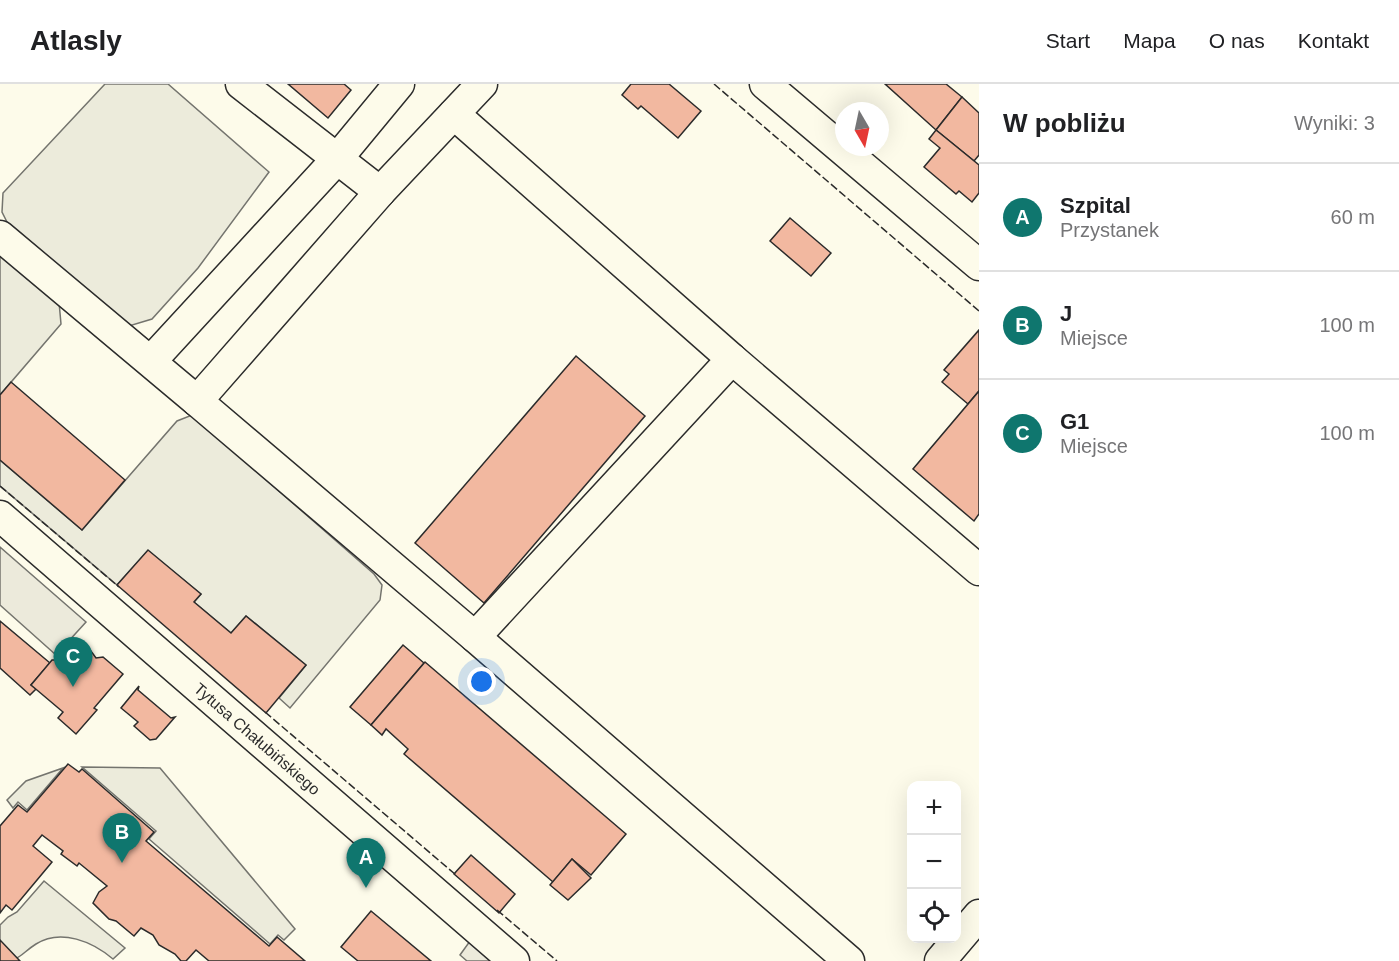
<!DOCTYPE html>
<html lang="pl">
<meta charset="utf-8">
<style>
body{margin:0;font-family:Arial,sans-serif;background:#f6f6f6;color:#202124}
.controls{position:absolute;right:18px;bottom:18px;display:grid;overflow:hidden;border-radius:12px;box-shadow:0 6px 24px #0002}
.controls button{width:54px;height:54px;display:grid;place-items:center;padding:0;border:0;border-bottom:2px solid #e0e0e0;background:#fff;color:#202124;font:30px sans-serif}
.compass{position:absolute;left:835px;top:18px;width:54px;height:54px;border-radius:50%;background:#fff;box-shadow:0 6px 24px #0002;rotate:171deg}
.you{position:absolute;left:482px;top:598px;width:21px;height:21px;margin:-15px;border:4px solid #fff;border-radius:50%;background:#1a73e8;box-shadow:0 0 0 9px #1a73e833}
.badge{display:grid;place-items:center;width:39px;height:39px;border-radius:50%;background:#0f766e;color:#fff;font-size:20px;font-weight:700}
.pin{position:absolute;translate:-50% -50px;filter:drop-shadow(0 2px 3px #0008)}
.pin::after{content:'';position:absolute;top:32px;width:21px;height:18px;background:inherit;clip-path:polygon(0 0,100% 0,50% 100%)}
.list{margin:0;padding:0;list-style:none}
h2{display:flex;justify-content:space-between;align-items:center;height:78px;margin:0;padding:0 24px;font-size:26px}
h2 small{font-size:20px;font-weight:400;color:#757577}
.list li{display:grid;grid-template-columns:39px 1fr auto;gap:18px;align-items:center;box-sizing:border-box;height:108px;padding:0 24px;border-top:2px solid #e0e0e0}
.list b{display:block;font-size:22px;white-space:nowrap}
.list p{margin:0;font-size:20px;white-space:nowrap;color:#757577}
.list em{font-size:20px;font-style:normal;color:#757577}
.icon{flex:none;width:33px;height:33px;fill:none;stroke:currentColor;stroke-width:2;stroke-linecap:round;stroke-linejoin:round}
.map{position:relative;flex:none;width:979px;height:877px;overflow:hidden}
header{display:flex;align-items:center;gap:36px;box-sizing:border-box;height:84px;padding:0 30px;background:#fff;border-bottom:2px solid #e0e0e0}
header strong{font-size:28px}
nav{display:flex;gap:33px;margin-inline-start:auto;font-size:21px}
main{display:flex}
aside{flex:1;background:#fff}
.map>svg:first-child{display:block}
.green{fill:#ecebdb;stroke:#74746e;stroke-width:1.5}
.parking{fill:#eceadb;stroke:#74746e;stroke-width:1.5}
.building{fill:#f2b8a0;stroke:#2b2b2b;stroke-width:1.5}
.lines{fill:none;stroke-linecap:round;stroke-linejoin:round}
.minor-casing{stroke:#2b2b2b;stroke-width:33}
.minor{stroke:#fdfbea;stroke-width:30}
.fence{stroke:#2b2b2b;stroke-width:1.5;stroke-dasharray:8 3;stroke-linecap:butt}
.labels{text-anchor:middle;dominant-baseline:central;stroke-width:4.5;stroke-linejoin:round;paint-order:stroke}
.street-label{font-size:16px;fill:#2b2b2b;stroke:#fdfbea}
</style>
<header>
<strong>Atlasly</strong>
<nav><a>Start</a><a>Mapa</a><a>O nas</a><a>Kontakt</a></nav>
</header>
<main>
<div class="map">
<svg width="979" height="877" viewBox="0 0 979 877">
<rect width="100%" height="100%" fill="#fdfbea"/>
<g class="green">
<path d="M105 0H168L269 88 198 184 152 235 129 242 7 138 2 128 3 109Z"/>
<path d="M0 164 59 218 61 240 0 311Z"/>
<path d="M192 331 374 490 382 501 380 516 290 624 279 614 306 581 246 532 231 549 194 518 201 510 148 467 117 501 0 402V376L82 446 177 337Z"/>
<path d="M82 683 160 684 295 845 284 856 278 851 270 860 149 755 156 747Z"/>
<path d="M63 684 27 726 18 718 13 724 7 716 26 697Z"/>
<path d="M44 797 125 864 113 875C93 858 61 844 36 860 20 870 21 877 0 877V841L8 833 17 828Z"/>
</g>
<g class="parking">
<path d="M0 463 86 538 56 571 0 521Z"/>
<path d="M470 857 494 877H467L460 871Z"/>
</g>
<g class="building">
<path d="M288 0H344L351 6 328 34Z"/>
<path d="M631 0H669L701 27 678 54 641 22 638 25 622 11Z"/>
<path d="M885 0H946L962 13 936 46Z"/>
<path d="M962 13 979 29V71L974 77 936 46Z"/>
<path d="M936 46 979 81V109L972 118 959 107 956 110 924 83 940 64 929 55Z"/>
<path d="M790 134 831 169 811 192 770 157Z"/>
<path d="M979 246V307L968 320 942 298 949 290 944 286Z"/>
<path d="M576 272 645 332 484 519 415 459Z"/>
<path d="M11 298 125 396 82 446 0 376V311Z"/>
<path d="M979 307V430L974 437 913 385Z"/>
<path d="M148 466 201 510 194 518 231 549 246 532 306 581 266 629 117 501Z"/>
<path d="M0 537 50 579 31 601 36 605 30 611 0 584Z"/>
<path d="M72 557 85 559 96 574 103 573 123 590 94 624 97 626 76 650 58 634 63 628 31 601 52 576H58L60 567Z"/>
<path d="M403 561 424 579 371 641 350 623Z"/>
<path d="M425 578 626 750 591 791 572 775 553 798 404 670 408 665 386 645 382 651 371 641Z"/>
<path d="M139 602 138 606 171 634 175 633 156 655 150 656 134 642 138 638 121 624Z"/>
<path d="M68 680 79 688 82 685 154 748 146 757 269 862 277 853 305 877H209L196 866 186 877H181L175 870 159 861 153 851 141 844 134 852 116 837 109 835 93 819 99 808 107 802 79 779 77 782 61 770 63 767 42 751 33 762 52 778 12 826 6 821 0 829V742L18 721 27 728Z"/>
<path d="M471 771 515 810 499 829 454 790Z"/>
<path d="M572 775 591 794 568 816 550 801Z"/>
<path d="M371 827 431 877H358L341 863Z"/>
<path d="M0 856 20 877H0Z"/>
</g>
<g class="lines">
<defs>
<g id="minor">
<path d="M241 0 380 108"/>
<path d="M765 0 979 181"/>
<path d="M0 152 197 317 380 108 482 0"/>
<path d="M732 275 979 486"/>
<path d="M151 277 337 75 399 0"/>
<path d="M197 317 475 553 732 275 454 30"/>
<path d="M0 432 514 877"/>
<path d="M475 553 849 877"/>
<path d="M940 877 979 831"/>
</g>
</defs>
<use href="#minor" class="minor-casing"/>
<use href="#minor" class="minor"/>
<g class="fence">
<path d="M714 0 979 227"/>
<path d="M0 402 119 503"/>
<path d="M265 628 456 791"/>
<path d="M497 826 557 877"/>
</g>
</g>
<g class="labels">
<g class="street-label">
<text transform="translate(257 655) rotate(41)">Tytusa Chałubińskiego</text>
</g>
</g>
</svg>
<div class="controls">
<button>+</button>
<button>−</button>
<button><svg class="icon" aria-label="locate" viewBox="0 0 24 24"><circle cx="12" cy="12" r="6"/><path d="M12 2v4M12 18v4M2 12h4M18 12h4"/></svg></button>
</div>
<svg class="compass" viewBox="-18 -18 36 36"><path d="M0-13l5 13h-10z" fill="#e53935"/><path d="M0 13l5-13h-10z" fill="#757577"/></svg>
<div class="you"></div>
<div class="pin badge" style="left:366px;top:804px">A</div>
<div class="pin badge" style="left:122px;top:779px">B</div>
<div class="pin badge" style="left:73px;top:603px">C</div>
</div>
<aside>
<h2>W pobliżu<small>Wyniki: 3</small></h2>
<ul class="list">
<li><span class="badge">A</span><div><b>Szpital</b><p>Przystanek</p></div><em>60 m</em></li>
<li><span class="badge">B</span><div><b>J</b><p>Miejsce</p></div><em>100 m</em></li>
<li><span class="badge">C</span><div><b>G1</b><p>Miejsce</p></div><em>100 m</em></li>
</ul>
</aside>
</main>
